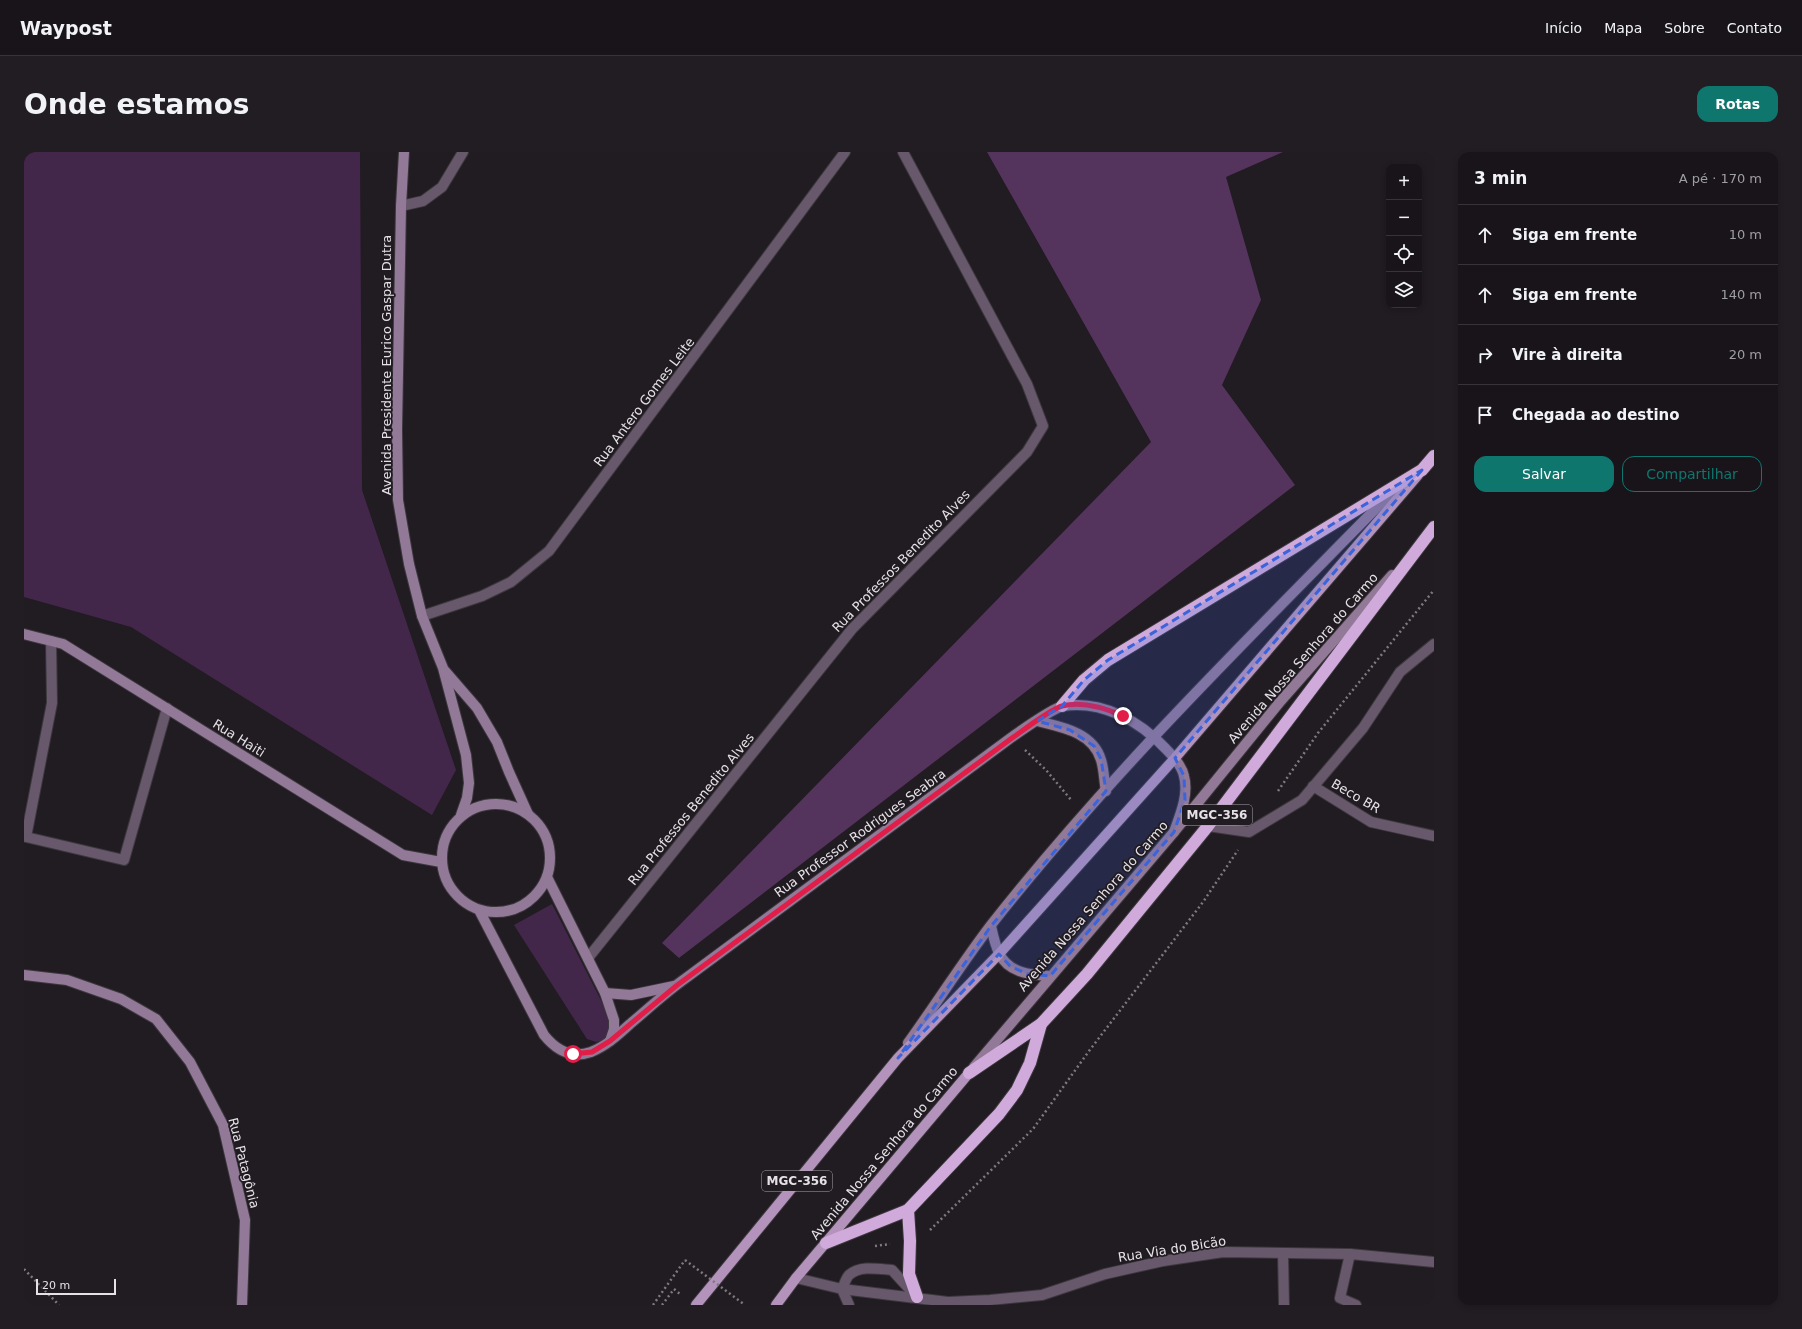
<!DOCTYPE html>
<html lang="pt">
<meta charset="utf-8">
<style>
body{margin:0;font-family:"DejaVu Sans",sans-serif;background:#221d23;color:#f1f3f6}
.controls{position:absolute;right:12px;top:12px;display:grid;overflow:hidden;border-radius:8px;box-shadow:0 2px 6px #0003}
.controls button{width:36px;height:36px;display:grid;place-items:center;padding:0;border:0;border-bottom:1px solid #373339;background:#19141a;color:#f1f3f6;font:20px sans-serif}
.scale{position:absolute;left:12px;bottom:10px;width:80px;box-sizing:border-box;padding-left:4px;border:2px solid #e5e1e6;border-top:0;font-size:11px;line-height:14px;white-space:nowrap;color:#e5e1e6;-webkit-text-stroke:3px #211b22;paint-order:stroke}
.stop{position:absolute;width:12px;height:12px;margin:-9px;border:3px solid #e11d48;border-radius:50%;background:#fff}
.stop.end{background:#e11d48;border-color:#fff;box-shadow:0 1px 4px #0008}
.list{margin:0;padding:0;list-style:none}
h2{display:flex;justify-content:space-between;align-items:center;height:52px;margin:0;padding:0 16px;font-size:17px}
h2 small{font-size:13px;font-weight:400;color:#9f9ea2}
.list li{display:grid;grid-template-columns:26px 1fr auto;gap:12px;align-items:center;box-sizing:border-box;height:60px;padding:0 16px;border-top:1px solid #373339}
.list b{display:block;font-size:15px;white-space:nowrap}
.list em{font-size:13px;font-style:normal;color:#9f9ea2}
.actions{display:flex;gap:8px;padding:12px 16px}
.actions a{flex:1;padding:9px 0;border:1px solid #0f766e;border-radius:12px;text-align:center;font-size:14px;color:#0f766e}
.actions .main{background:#0f766e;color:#fff}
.icon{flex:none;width:22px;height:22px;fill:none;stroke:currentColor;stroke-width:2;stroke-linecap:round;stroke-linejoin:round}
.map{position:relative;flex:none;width:1410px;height:1153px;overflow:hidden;border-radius:12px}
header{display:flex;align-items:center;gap:24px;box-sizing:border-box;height:56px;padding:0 20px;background:#19141a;border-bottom:1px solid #373339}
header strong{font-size:19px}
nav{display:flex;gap:22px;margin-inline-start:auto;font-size:14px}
.intro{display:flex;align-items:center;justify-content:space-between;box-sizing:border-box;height:96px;padding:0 24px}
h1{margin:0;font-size:28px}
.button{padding:10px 18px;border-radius:12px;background:#0f766e;color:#fff;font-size:14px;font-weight:700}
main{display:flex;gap:24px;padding:0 24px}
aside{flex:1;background:#19141a;border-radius:12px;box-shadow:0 2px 6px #0003}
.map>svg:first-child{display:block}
.green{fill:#43274a}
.forest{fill:#54335c}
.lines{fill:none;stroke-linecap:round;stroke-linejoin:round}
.lane-casing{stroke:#3c373d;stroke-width:12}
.street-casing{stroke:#3c373d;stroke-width:12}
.secondary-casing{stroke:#3c373d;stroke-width:12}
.primary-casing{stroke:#3c373d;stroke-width:12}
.highway-casing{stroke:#3c373d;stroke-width:14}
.path{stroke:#7e797f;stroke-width:2.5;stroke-dasharray:2 3;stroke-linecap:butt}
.lane{stroke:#67586b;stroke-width:10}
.street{stroke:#67586b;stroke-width:10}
.secondary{stroke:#927998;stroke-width:10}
.primary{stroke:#b393bb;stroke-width:10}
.highway{stroke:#d0aada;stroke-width:12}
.path-bridge{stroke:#7e797f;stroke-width:2.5;stroke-dasharray:2 3;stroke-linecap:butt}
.route{stroke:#e11d48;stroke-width:5}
.marked{fill:#3b64da;fill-opacity:0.2;stroke:#3b64da;stroke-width:3;stroke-dasharray:8 5;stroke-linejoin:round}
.labels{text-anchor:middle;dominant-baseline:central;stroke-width:3.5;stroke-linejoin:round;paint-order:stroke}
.shield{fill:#211b22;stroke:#aaa6ab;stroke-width:1}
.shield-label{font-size:12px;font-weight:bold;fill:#e5e1e6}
.street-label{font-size:13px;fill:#e5e1e6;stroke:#211b22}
</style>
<header>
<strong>Waypost</strong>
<nav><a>Início</a><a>Mapa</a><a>Sobre</a><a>Contato</a></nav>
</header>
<div class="intro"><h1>Onde estamos</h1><a class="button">Rotas</a></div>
<main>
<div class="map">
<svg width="1410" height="1153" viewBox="0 0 1410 1153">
<rect width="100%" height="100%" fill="#211b22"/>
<g class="green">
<path d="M0 0H336L338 338 432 618 408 663 107 475 0 445Z"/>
<path d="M528 752 590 874 585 887 572 890 563 887 490 773Z"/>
</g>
<path class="forest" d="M963 0H1259L1202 25 1237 148 1198 233 1271 333 655 806 638 791 1127 290Z"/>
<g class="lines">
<defs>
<g id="lane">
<path d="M27 489 28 551 2 685 100 708 143 556"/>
<path d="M1289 634 1347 670 1410 684"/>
<path d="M1184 674 1225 680 1278 648 1339 576 1376 520 1410 492"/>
<path d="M1259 1101 1260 1153"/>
<path d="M1326 1102 1316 1146 1332 1153"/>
</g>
<g id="street">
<path d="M377 54 399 49 418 35 439 0"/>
<path d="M398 464 458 444 487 430 525 399 821 0"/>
<path d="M564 806 828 477 1003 300 1019 274 1003 232 879 0"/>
<path d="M772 1126 818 1137 924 1150 966 1148 1018 1143 1081 1122 1139 1109 1199 1100 1326 1102 1410 1110"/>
<path d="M825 1153 818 1137C820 1133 822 1126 825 1123 836 1113 855 1117 868 1118L890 1142"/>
</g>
<g id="secondary">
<path d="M380 0 377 54 373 278 374 348 385 412 398 464 419 516 442 603 445 631 443 646 437 663"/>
<path d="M0 482 39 492 379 703 417 710"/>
<path d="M421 519 453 556 473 590 485 620 504 662"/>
<path d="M1013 569C1037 575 1069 580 1077 608 1080 617 1080 629 1082 639"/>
<circle cx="472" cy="706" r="54"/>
<path d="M523 725 581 841 590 868V877L586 889"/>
<path d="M455 758 520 883C532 898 547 907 567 900 582 894 594 883 606 872 624 857 642 840 662 826 770 746 879 666 988 585 998 578 1029 556 1039 554 1078 548 1116 569 1142 597 1149 604 1158 614 1160 624 1165 643 1156 663 1150 680"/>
<path d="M967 774C969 783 971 793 975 801 984 821 1007 823 1026 824"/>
<path d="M0 823 43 828 97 847 132 867 166 910 199 973 221 1068 218 1153"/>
<path d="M581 841 607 843 650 834"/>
<path d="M884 891C912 852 938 811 967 773 1089 618 1231 480 1369 339"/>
<path d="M950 915 1150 680 1255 551 1368 423"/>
</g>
<g id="primary">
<path d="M672 1153 874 906 975 802 1151 606 1394 323"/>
<path d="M752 1153 772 1126 945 921"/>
</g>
<g id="highway">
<path d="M1038 554 1060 528 1084 508 1398 318 1410 304"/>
<path d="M945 921 1017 872 1063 822 1184 674 1410 375"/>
<path d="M802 1091 884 1058"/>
<path d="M893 1145 885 1122 886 1089 884 1058 975 962 993 938 1006 911 1017 872"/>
</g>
</defs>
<use href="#lane" class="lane-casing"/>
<use href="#street" class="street-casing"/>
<use href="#secondary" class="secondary-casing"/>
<use href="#primary" class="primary-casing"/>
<use href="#highway" class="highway-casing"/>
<g class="path">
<path d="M1001 598 1022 618 1048 649"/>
<path d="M1254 639 1294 581 1410 438"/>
<path d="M906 1078 1009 977 1065 899 1179 750 1214 698"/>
<path d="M851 1094 866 1092"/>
<path d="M0 1117 35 1153"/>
<path d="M629 1153 661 1108"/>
<path d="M638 1153 650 1137 656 1142"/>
</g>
<use href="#lane" class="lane"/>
<use href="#street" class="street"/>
<use href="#secondary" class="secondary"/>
<use href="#primary" class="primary"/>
<use href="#highway" class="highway"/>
<path class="path-bridge" d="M661 1108 721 1153"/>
</g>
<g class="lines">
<path class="route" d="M549 902 568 900 586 889 652 834 988 586C1000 578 1025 558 1038 554 1058 549 1081 556 1099 564"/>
</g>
<path class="marked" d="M1398 318 1151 606 1160 624 1161 648 1150 680 1026 824 1003 822 986 814 975 802 874 906 967 774 1082 639 1077 607 1070 594 1046 578 1013 569 1038 554 1060 528 1084 508Z"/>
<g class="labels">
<g class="shield">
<rect x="1158" y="653" width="70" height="20" rx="3"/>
<rect x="738" y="1019" width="70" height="20" rx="3"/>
</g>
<g class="shield-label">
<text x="1193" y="663">MGC-356</text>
<text x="773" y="1029">MGC-356</text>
</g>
<g class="street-label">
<text transform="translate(362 213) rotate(-90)">Avenida Presidente Eurico Gaspar Dutra</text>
<text transform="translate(620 250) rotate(-53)">Rua Antero Gomes Leite</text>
<text transform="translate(877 409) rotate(-46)">Rua Professos Benedito Alves</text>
<text transform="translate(1279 506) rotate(-49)">Avenida Nossa Senhora do Carmo</text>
<text transform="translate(215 586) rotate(32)">Rua Haiti</text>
<text transform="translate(1332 644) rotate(30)">Beco BR</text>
<text transform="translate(667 657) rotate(-51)">Rua Professos Benedito Alves</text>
<text transform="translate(836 681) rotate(-36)">Rua Professor Rodrigues Seabra</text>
<text transform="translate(1069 754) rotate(-49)">Avenida Nossa Senhora do Carmo</text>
<text transform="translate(860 1001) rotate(-50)">Avenida Nossa Senhora do Carmo</text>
<text transform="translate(220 1011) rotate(76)">Rua Patagônia</text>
<text transform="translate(1148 1097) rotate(-9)">Rua Via do Bicão</text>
</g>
</g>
</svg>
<div class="controls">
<button>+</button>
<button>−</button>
<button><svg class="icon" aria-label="locate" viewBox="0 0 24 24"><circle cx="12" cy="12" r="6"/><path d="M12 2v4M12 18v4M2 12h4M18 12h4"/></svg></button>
<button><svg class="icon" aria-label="layers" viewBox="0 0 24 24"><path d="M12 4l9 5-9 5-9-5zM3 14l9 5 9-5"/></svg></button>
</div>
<div class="scale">20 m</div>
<div class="stop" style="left:549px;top:902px"></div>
<div class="stop end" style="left:1099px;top:564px"></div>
</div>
<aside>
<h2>3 min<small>A pé · 170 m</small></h2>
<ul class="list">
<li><svg class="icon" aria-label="ahead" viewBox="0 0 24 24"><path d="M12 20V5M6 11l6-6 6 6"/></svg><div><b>Siga em frente</b></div><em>10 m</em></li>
<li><svg class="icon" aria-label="ahead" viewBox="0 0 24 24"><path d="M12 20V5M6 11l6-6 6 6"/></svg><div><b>Siga em frente</b></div><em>140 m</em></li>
<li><svg class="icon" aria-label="right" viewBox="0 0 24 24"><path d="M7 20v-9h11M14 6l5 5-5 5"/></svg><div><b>Vire à direita</b></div><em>20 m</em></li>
<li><svg class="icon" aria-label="arrive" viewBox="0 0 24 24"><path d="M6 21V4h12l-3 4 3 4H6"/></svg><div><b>Chegada ao destino</b></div></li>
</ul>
<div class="actions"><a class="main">Salvar</a><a>Compartilhar</a></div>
</aside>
</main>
